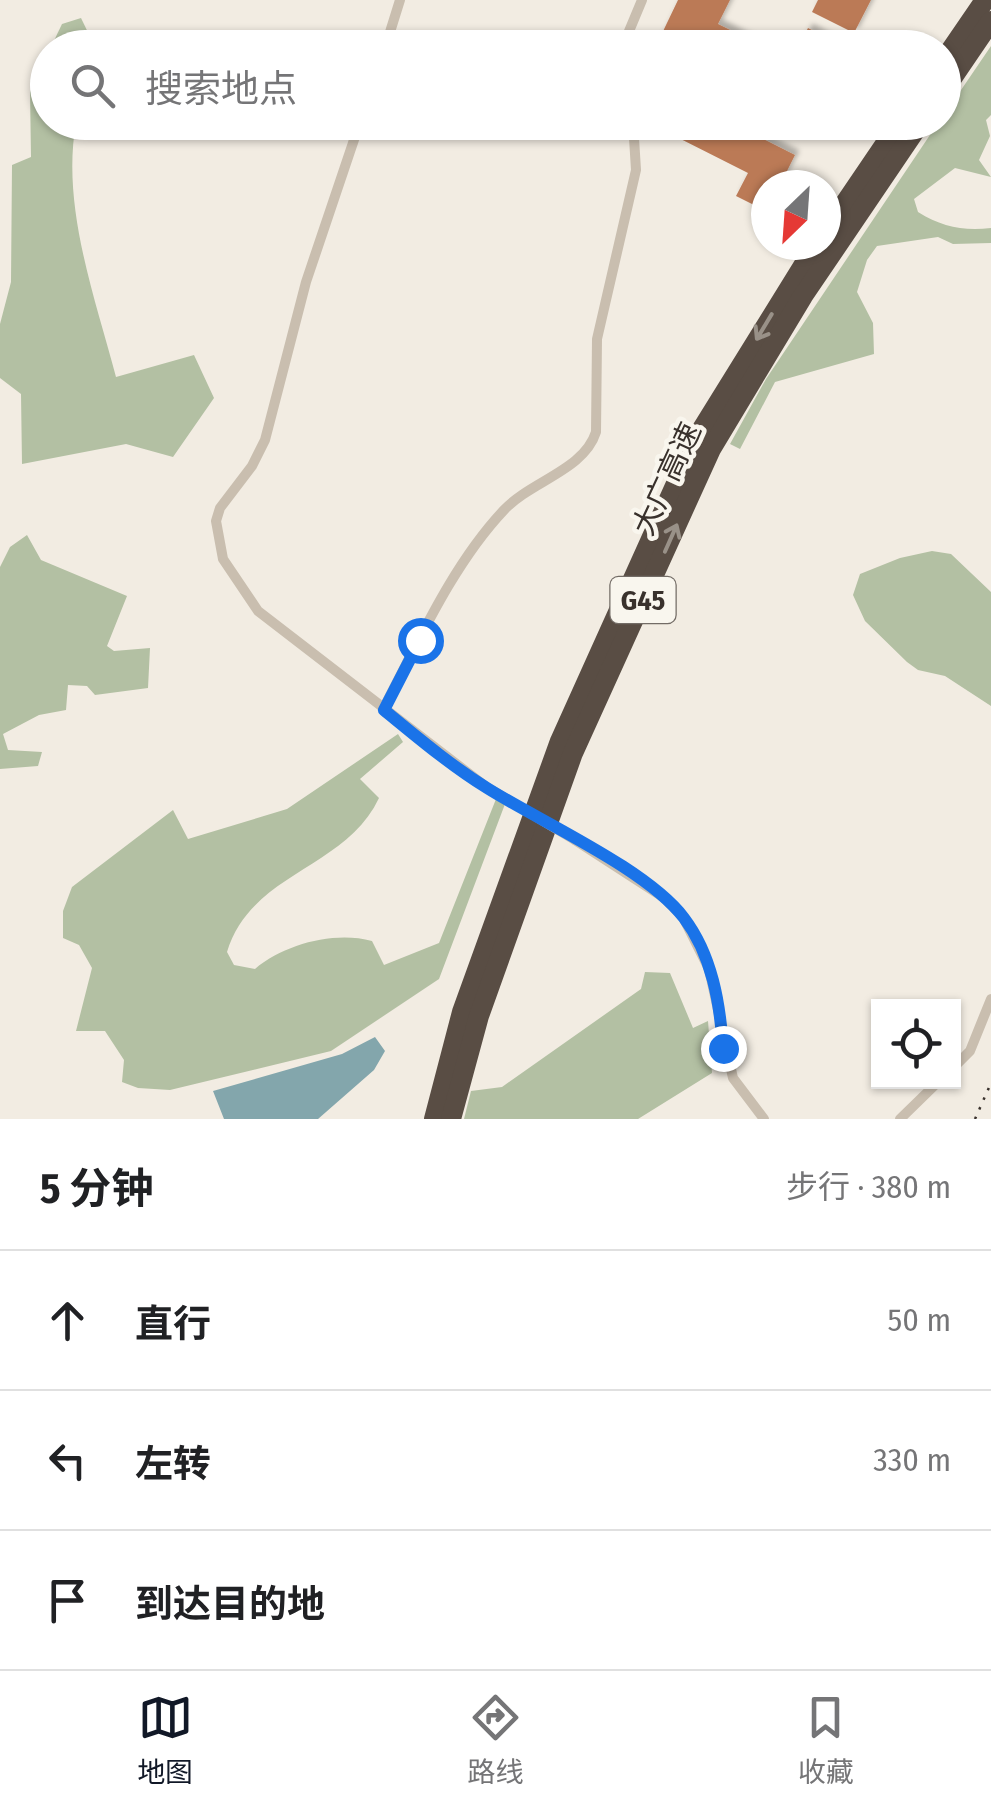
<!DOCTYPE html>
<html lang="zh">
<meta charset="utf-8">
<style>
body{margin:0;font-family:"Fira Sans Condensed","Noto Sans SC",sans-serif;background:#f2f2f2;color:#202124}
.controls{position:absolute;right:30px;bottom:30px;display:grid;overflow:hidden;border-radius:0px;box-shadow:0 2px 8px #0004}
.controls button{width:90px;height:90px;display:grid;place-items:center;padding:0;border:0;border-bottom:2px solid #e0e0e0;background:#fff;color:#202124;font:50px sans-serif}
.compass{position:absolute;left:751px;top:170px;width:90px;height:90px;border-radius:50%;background:#fff;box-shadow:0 2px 8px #0004;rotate:205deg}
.stop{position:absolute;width:30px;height:30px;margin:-22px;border:8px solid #1a73e8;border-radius:50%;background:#fff}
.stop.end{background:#1a73e8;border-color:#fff;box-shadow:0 2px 10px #0008}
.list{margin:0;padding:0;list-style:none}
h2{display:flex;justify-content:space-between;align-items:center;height:130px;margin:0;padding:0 40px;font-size:42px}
h2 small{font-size:32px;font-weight:400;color:#757577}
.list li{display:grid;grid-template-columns:65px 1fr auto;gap:30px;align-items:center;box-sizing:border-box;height:140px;padding:0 40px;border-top:2px solid #e0e0e0}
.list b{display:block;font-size:38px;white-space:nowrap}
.list em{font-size:32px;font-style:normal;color:#757577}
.icon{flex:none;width:55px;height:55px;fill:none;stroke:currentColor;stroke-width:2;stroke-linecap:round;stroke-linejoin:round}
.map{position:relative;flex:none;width:991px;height:1119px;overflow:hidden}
.search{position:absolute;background:#fff;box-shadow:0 2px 8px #0004;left:30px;right:30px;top:30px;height:110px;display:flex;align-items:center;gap:25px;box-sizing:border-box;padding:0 35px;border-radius:55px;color:#757577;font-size:38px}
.sheet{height:550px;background:#fff}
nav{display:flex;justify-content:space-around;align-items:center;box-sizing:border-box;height:140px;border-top:2px solid #e0e0e0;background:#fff;font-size:28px;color:#757577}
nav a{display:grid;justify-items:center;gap:5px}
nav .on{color:#111827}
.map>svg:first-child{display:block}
.green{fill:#b3c0a3}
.water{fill:#83a6ac}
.building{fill:#bb7a57;filter:url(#shadow)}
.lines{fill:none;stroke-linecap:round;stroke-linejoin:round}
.street{stroke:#c9beaf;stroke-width:10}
.highway{stroke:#594d44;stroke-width:20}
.rail{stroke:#39312c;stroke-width:2.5;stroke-dasharray:2.5 8;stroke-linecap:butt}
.street-bridge{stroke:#c9beaf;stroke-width:10}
.oneway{stroke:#999188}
.route{stroke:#1a73e8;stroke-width:12}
.labels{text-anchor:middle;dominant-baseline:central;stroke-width:9;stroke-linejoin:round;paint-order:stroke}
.shield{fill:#f9f6ee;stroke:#736c66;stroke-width:2.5}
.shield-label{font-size:28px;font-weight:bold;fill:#39312c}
.street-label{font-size:30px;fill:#39312c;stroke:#f9f6ee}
</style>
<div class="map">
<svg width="991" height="1119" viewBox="0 0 991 1119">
<defs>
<filter id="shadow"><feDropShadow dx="4.5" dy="-4.5" stdDeviation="2.5" flood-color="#0004"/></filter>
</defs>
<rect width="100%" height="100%" fill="#f2ece2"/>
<g class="green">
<path d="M81 18 95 47H51L62 24Z"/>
<path d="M991 46V115L986 120 990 136 979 160 991 177 955 168 914 199 918 212C942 227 963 231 991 228V243L953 244 938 237 877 246 867 260 857 292 873 323 874 354 775 382 740 449 730 444 766 379 938 123 944 122V115Z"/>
<path d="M47 54 48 122 76 123C61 206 95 297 116 377L194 355 214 398 173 457 126 444 22 464 21 394 0 378V324L11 282 12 165 31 157 30 92Z"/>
<path d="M27 535 41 560 127 596 107 646 114 651 150 648 148 688 95 695 87 686 68 685 66 710 39 715 3 734 8 750 42 752 38 766 0 769V567L10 547Z"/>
<path d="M932 551 951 554 991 592V706L945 676 918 670 907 662 865 621 853 595 860 574 900 558Z"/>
<path d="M398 734 403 742 360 779 379 798C346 869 251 872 227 952L234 965 255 969C285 944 334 931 372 941L384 965 439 943 496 799 505 804 439 979 331 1051 170 1090 138 1088 122 1082 124 1060 105 1031H76L92 968 79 945 63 938V911L72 887 173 810 188 839 287 809Z"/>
<path d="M645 972 670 973 693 1028 708 1021 712 1073 638 1119H464L471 1091 502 1087 641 989Z"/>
</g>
<path class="water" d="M375 1037 385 1051 374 1070 318 1119H224L213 1091 342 1054Z"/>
<g class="building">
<path d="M678 0H730L718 24 767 48H655Z"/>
<path d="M818 0H871L854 33 812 12Z"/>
<path d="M808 28 847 48H798Z"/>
<path d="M647 122H730L795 155 780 185H766V211L736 196 748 173Z"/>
</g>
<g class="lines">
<g class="street">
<path d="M385 48 400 0"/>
<path d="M622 48 642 0"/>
<path d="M360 122 306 282 265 440 252 466 220 508 216 521 223 559 258 611 485 786"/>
<path d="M383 709C418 643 452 565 504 510 531 481 584 470 596 432L597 339 636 170 633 122"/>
<path d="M575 840 663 897 683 917 709 969 733 1078 764 1119"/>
<path d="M954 1067 970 1051 991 999"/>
<path d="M900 1119 938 1082"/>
</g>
<g class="highway">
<path d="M944 60 985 0"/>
<path d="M944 90 991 21"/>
<path d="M826 231 900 122"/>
<path d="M434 1119 462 1012 560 741 697 437 816 245"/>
<path d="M451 1119 479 1016 573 753 711 449 803 296 921 122"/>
</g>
<path class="rail" d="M975 1119 991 1083"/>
<path class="street-bridge" d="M485 786 575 840"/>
</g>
<defs><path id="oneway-shaft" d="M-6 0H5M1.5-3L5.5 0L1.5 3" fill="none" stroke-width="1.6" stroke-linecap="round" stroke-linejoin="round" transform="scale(2.5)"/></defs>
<g class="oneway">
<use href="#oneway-shaft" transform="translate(764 327) rotate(121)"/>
<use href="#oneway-shaft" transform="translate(671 538) rotate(-66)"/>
</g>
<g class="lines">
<path class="route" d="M420 640 384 710C417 737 450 765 487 788 541 822 647 869 684 918 712 955 720 1003 723 1048"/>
</g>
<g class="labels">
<rect class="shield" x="610.5" y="577" width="65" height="46" rx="8"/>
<g class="shield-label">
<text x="643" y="600">G45</text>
</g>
<g class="street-label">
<text transform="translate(667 479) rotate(-65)">大广高速</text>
</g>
</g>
</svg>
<div class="controls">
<button><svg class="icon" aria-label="locate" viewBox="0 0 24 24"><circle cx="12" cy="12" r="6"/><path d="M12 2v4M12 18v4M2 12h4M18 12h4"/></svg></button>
</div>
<svg class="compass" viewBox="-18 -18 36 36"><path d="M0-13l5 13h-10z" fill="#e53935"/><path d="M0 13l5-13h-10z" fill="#757577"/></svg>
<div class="stop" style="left:420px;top:640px"></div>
<div class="stop end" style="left:723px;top:1048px"></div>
<div class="search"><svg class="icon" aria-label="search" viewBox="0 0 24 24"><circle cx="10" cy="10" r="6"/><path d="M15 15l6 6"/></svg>搜索地点</div>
</div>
<section class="sheet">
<h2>5 分钟<small>步行 · 380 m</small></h2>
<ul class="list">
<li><svg class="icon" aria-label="ahead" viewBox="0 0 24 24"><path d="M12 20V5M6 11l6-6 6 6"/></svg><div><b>直行</b></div><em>50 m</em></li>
<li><svg class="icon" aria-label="left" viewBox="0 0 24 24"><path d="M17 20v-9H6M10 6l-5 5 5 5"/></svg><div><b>左转</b></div><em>330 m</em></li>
<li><svg class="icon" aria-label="arrive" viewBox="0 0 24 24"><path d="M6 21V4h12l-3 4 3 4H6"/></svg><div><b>到达目的地</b></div></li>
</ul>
</section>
<nav>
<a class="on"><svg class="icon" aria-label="map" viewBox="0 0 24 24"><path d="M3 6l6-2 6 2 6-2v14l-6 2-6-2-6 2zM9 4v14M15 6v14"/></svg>地图</a>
<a><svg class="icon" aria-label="directions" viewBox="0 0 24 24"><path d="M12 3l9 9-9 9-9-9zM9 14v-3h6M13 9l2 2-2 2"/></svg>路线</a>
<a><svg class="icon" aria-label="saved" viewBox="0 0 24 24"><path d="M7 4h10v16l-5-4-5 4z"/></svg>收藏</a>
</nav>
